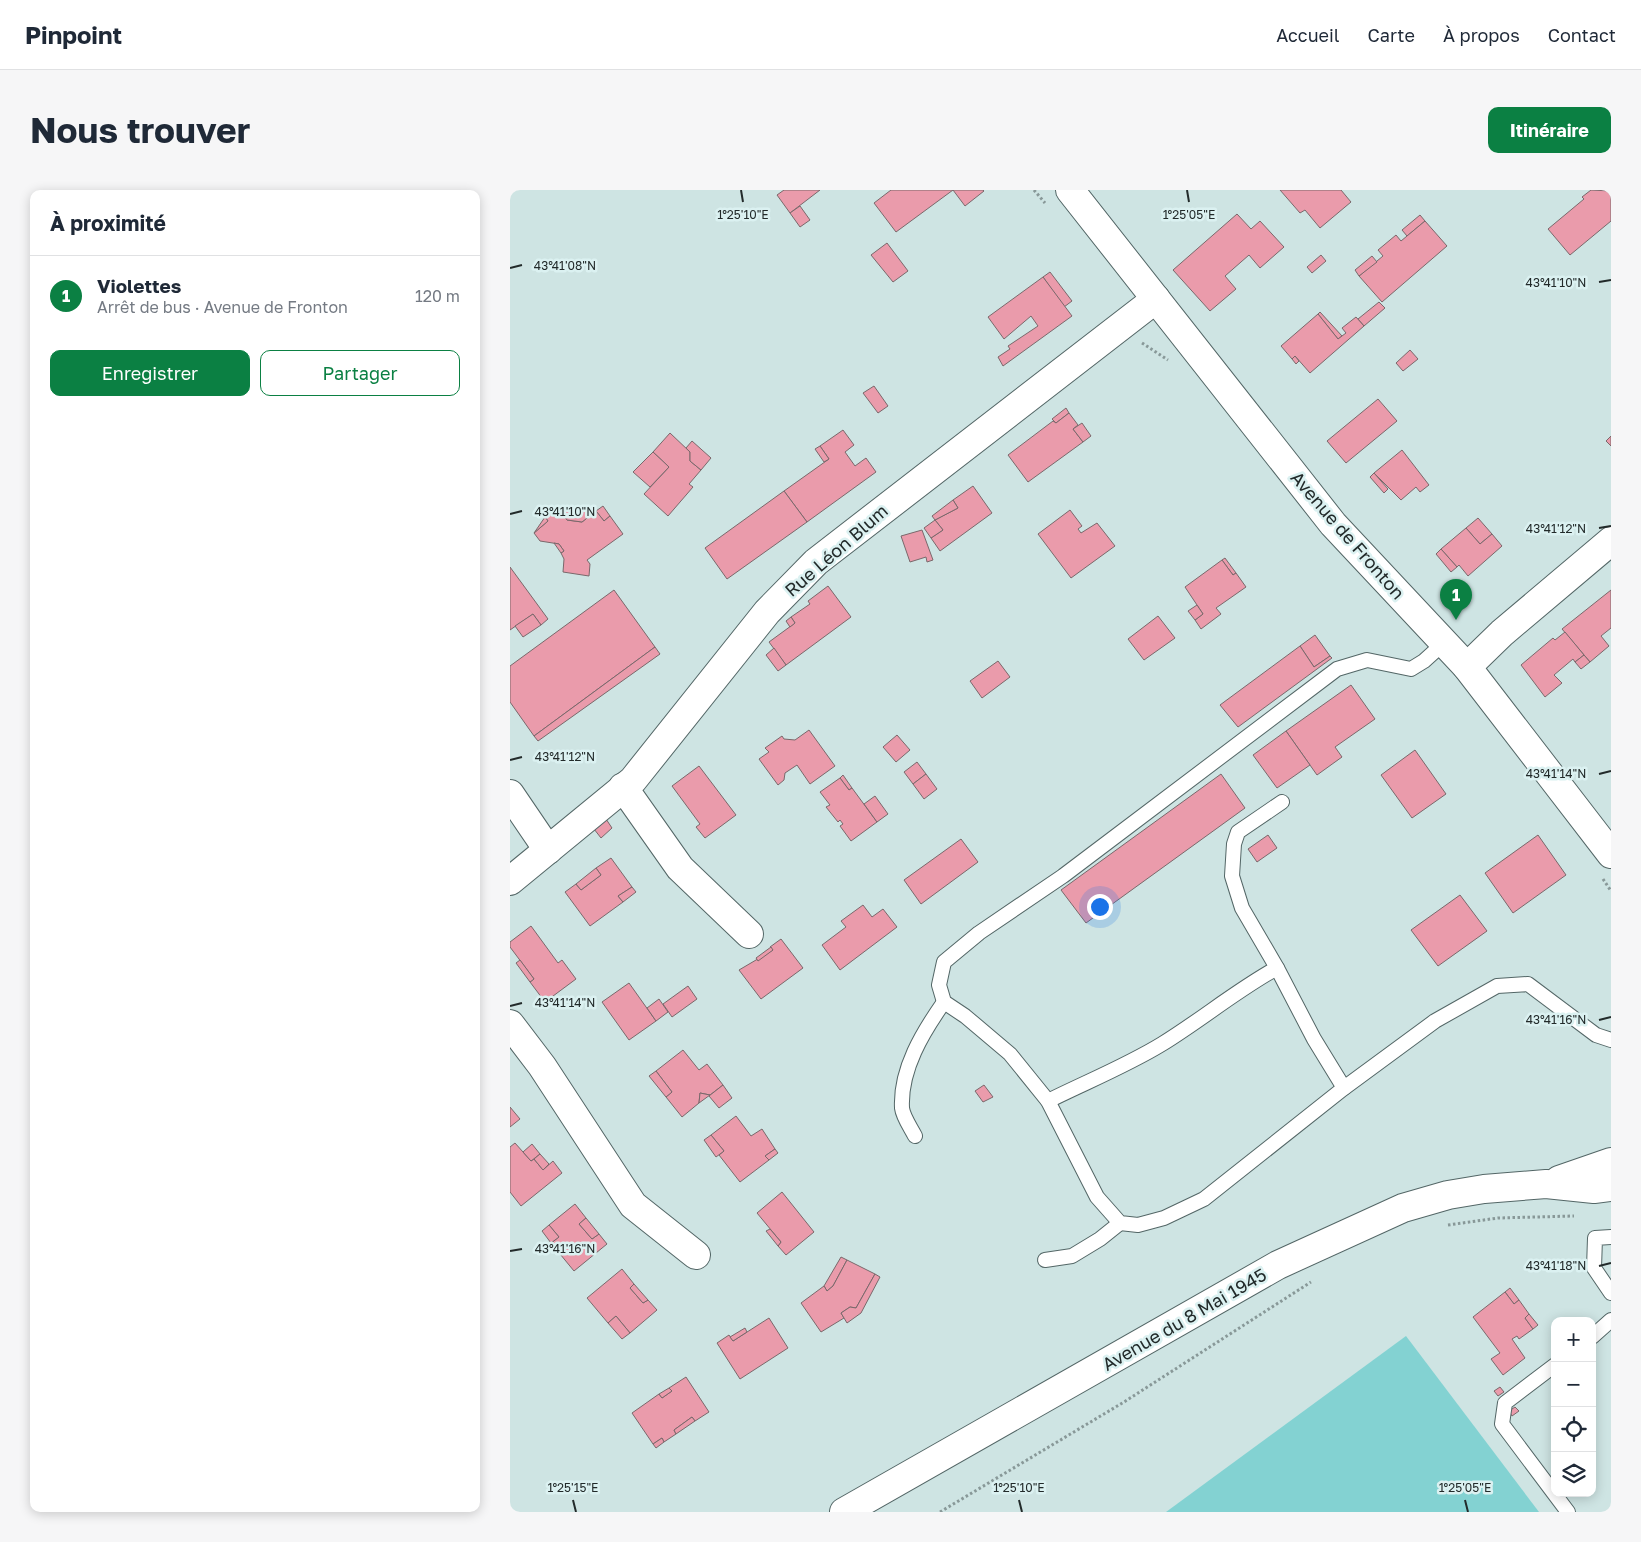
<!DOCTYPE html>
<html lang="fr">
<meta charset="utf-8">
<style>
body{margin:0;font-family:"Golos Text",sans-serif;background:#f6f6f7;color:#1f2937}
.controls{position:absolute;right:15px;bottom:15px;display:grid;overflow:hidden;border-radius:10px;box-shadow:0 2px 12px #0003}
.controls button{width:45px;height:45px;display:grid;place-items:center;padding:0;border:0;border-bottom:1px solid #e0e1e3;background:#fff;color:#1f2937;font:25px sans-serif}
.you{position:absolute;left:589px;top:716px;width:18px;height:18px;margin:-12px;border:4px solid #fff;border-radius:50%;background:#1a73e8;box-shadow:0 0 0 8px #1a73e833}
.badge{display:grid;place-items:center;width:32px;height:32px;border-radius:50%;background:#0b8043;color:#fff;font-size:16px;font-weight:700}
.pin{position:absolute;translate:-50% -41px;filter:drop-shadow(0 1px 2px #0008)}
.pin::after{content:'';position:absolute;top:26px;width:18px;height:15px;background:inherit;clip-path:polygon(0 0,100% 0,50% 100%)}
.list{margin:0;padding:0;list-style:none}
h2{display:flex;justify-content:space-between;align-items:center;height:65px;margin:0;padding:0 20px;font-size:21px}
h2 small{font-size:16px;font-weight:400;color:#747a83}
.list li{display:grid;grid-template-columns:32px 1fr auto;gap:15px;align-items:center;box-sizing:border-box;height:80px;padding:0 20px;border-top:1px solid #e0e1e3}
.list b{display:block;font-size:19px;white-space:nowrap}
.list p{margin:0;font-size:16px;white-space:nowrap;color:#747a83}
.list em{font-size:16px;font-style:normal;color:#747a83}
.actions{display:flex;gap:10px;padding:15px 20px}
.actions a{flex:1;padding:11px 0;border:1px solid #0b8043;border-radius:10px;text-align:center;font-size:18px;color:#0b8043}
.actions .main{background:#0b8043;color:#fff}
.icon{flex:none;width:28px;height:28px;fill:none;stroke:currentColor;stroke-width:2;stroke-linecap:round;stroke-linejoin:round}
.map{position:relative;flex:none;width:1101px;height:1322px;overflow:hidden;border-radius:10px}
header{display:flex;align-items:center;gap:30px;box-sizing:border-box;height:70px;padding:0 25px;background:#fff;border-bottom:1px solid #e0e1e3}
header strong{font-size:24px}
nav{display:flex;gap:28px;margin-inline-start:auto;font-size:18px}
.intro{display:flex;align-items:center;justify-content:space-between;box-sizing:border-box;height:120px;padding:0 30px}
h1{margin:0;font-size:35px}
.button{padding:12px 22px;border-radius:10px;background:#0b8043;color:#fff;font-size:18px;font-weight:700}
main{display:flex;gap:30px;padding:0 30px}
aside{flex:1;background:#fff;border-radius:10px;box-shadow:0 2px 12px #0003}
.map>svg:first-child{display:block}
.green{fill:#83d2d2}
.building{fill:#ea9bab;stroke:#7a686b}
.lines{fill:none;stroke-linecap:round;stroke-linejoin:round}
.lane-casing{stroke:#536666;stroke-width:16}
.street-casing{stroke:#536666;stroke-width:30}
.secondary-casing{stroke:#536666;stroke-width:30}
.path{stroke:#889898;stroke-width:3;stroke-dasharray:2.5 2.5;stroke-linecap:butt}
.lane{stroke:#fff;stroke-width:14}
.street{stroke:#fff;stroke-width:28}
.secondary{stroke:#fff;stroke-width:28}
.ticks{fill:none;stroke:#222a2a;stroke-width:2}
.labels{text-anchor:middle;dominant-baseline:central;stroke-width:5;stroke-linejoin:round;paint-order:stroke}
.street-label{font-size:18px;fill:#222a2a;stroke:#dbf1f1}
.ticks-label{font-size:12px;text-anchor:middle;fill:#222a2a;stroke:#dbf1f1;stroke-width:5;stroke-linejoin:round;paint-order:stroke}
</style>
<header>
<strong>Pinpoint</strong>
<nav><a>Accueil</a><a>Carte</a><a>À propos</a><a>Contact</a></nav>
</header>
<div class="intro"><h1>Nous trouver</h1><a class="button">Itinéraire</a></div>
<main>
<aside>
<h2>À proximité<small></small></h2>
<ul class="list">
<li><span class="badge">1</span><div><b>Violettes</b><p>Arrêt de bus · Avenue de Fronton</p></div><em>120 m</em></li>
</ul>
<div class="actions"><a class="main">Enregistrer</a><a>Partager</a></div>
</aside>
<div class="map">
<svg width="1101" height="1322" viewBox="0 0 1101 1322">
<rect width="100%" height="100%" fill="#cee4e3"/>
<path class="green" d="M896 1146 1029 1322H656Z"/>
<g class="building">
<path d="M274 0H310L280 23 267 5Z"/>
<path d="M381 0H473L474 1 455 16 443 0 386 42 364 13Z"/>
<path d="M770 0H831L841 12 810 38 795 20 790 23Z"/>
<path d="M1081 0 1101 1V31L1060 65 1038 39 1074 9 1072 7Z"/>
<path d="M290 16 300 30 290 37 280 23Z"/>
<path d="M727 24 741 39 750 31 774 57 750 78 739 65 715 86 726 99 700 121 663 80Z"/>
<path d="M910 25 915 31 897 46 892 40Z"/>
<path d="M915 31 937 56 872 112 849 86 873 66 868 60 886 45 891 51Z"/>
<path d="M377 53 398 81 383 92 361 65Z"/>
<path d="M811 65 816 71 802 83 797 77Z"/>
<path d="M862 66 867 72 849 86 845 80Z"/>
<path d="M540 82 562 111 554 117 533 87Z"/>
<path d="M533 87 562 126 493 176 488 167 500 159 498 156 528 136 521 126 494 149 478 127Z"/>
<path d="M869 112 875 118 854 136 848 129Z"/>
<path d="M810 122 832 146 828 149 808 124Z"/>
<path d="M808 124 828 149 836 143 832 138 846 127 854 136 800 183 785 166 782 169 771 156Z"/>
<path d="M900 160 908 169 893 181 886 173Z"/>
<path d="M785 166 789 171 786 174 782 169Z"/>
<path d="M364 196 378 216 368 223 353 203Z"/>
<path d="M868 209 887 231 836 273 817 251Z"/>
<path d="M556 218 559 223 546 233 542 229Z"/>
<path d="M559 223 568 235 563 239 573 252 518 292 498 265 543 231 546 233Z"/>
<path d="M572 233 581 246 573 252 563 239Z"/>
<path d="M333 240 344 255 335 262 345 276 356 268 366 282 297 332 274 301 319 269 310 256Z"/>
<path d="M160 243 180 262V271L191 280 179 294 183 297 158 326 134 304 159 277 143 262Z"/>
<path d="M1101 246V256L1096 251Z"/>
<path d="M182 251 201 268 191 280 180 271V262L176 258Z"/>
<path d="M310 256 319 269 314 272 305 259Z"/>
<path d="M892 260 919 295 910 302 906 297 891 310 864 283Z"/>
<path d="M143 262 159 277 140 297 123 282Z"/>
<path d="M864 283 878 299 874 303 860 287Z"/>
<path d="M463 296 482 323 430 361 421 348 433 340 425 330 448 318 443 310Z"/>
<path d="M274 301 297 332 217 389 195 358Z"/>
<path d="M443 310 448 318 425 330 422 326Z"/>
<path d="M93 316 100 326 94 331 86 321Z"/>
<path d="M48 318 57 330 72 332 86 321 94 331 100 326 113 344 77 370 80 374 79 386 53 382 54 369 51 363 54 361 49 354 30 351 24 343 38 331 35 327Z"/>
<path d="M48 318 86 321 72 332 57 330Z"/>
<path d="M560 320 572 336 568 339 571 343 587 333 605 356 561 388 528 344Z"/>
<path d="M35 327 38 331 24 343Z"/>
<path d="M968 328 982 344 970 354 956 338Z"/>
<path d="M425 330 433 340 421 348 414 338Z"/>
<path d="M956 338 970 354 982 344 992 356 958 386 949 375 947 377 931 359Z"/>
<path d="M412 340 423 370 417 372 416 367 400 372 391 346Z"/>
<path d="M44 353 49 354 54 361 51 363Z"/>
<path d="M931 359 947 377 941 382 926 364Z"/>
<path d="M715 368 726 383 723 385 712 370Z"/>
<path d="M712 370 723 385 726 383 736 397 706 418 711 424 691 439 685 430 693 424 675 397Z"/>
<path d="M0 377 38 429 31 435 23 424 0 440Z"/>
<path d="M318 396 341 427 276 475 259 452 285 433 281 427 300 414 298 411Z"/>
<path d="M104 400 145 457 24 546 0 512V476Z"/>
<path d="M1101 400V438L1091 446 1099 456 1080 472 1052 439Z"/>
<path d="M687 415 693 424 685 430 678 421Z"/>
<path d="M23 424 31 435 13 447 5 436Z"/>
<path d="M648 426 665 448 634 470 618 449Z"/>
<path d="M281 427 285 433 280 437 276 431Z"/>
<path d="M1055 442 1074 465 1065 472 1063 469 1044 485 1052 493 1035 507 1011 475 1043 448 1045 450Z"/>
<path d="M805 445 820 466 804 477 790 456Z"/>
<path d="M790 456 804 477 820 466 822 468 728 537 710 515Z"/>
<path d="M145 457 150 464 28 551 24 546Z"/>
<path d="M264 458 276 475 268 481 256 465Z"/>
<path d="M1074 465 1080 472 1071 479 1065 472Z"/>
<path d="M488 471 500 487 472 508 460 491Z"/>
<path d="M841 495 865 529 825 557 832 567 807 585 776 541Z"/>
<path d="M299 540 325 576 300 594 287 575 275 583 274 590 268 595 249 569 259 562 255 558 272 546 274 549 285 550Z"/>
<path d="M776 541 800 575 767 598 743 565Z"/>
<path d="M387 545 400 560 386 572 373 557Z"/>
<path d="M905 560 936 604 902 628 871 585Z"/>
<path d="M407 572 416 584 403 594 394 582Z"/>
<path d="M189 576 226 625 195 648 186 637 190 634 162 596Z"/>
<path d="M416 584 427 599 414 609 403 594Z"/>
<path d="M711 584 735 618 576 733 551 700Z"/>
<path d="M333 585 342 598 339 600 330 588Z"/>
<path d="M330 588 339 600 342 598 367 632 341 651 330 636 333 634 330 630 328 632 316 617 320 615 310 602Z"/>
<path d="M365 606 378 624 367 632 354 614Z"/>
<path d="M96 629 102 638 91 648 84 639Z"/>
<path d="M758 645 767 658 747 672 738 659Z"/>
<path d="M1028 645 1056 685 1003 723 975 683Z"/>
<path d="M451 649 468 672 411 714 394 690Z"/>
<path d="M101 668 122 697 108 706 113 712 80 736 55 702 66 694 71 700 91 685 86 678Z"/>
<path d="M86 678 91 685 71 700 66 694Z"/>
<path d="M122 697 126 702 113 712 108 706Z"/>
<path d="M950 705 977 741 928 776 901 740Z"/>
<path d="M353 715 362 727 373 719 387 737 330 780 312 755 336 737 331 731Z"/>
<path d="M21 736 48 773 52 770 66 789 35 812 20 792 24 789 0 757V752Z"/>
<path d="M271 749 293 778 251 809 229 780 263 760 260 757Z"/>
<path d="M261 757 263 760 248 771 246 768Z"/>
<path d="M10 770 24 789 20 792 6 773Z"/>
<path d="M119 793 146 831 119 850 92 812Z"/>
<path d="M178 796 187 809 162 827 153 814Z"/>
<path d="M149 809 158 822 146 831 137 818Z"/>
<path d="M173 860 189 880 197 874 213 895 200 905 190 903 189 913 172 927 156 907 162 902 146 881Z"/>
<path d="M146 881 162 902 156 907 139 886Z"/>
<path d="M213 895 222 908 209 918 199 906Z"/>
<path d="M474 895 483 907 473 912 465 901Z"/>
<path d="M190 903 200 905 189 913Z"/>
<path d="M0 917 10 929 0 937Z"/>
<path d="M226 926 241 946 252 939 265 959 255 966 259 970 230 992 209 965 214 961 201 945Z"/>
<path d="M201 945 214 961 206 967 194 950Z"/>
<path d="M5 953 21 971 24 969 33 980 43 971 52 983 11 1016 0 1002V957Z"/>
<path d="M22 954 30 964 21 971 13 962Z"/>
<path d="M265 959 268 963 259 970 255 966Z"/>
<path d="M30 964 39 974 33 980 24 969Z"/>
<path d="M272 1002 304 1042 276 1065 268 1056 271 1052 247 1023Z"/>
<path d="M65 1014 76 1028 69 1034 82 1049 89 1044 97 1054 64 1081 41 1053 49 1047 39 1035Z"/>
<path d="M76 1028 89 1044 82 1049 69 1034Z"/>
<path d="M39 1035 49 1047 41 1053 32 1041Z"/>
<path d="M260 1039 271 1052 268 1056 256 1041Z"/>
<path d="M331 1067 337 1070 323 1096 317 1101 314 1096Z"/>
<path d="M337 1070 365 1084 346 1118 340 1117 331 1123 334 1128 311 1142 291 1113 314 1096 317 1101 323 1096Z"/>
<path d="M112 1079 124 1094 120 1098 133 1113 138 1110 147 1120 120 1143 106 1126 98 1133 77 1108Z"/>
<path d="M365 1084 370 1087 351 1123 337 1133 331 1123 340 1117 346 1118Z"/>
<path d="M124 1094 138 1110 133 1113 120 1098Z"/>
<path d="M1000 1098 1009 1110 1004 1114 995 1102Z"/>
<path d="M995 1102 1004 1114 1009 1110 1019 1124 1015 1128 1023 1139 1009 1149 1007 1146 1002 1149 1015 1168 993 1185 981 1169 990 1163 963 1127Z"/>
<path d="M1019 1124 1028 1135 1023 1139 1015 1128Z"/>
<path d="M106 1126 120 1143 112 1149 98 1133Z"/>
<path d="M259 1128 278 1158 230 1189 207 1153 219 1145 223 1151Z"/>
<path d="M235 1138 237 1142 223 1151 220 1147Z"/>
<path d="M176 1187 199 1222 185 1231 182 1227 164 1240 166 1244 154 1252 152 1248 143 1254 122 1223 149 1204 152 1208 162 1201 159 1198Z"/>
<path d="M990 1197 994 1202 988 1206 984 1201Z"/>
<path d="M159 1198 162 1201 152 1208 149 1204Z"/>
<path d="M1005 1217 1009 1221 1002 1226 999 1221Z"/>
<path d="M182 1227 185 1231 166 1244 164 1240Z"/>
<path d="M152 1248 154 1252 146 1258 143 1254Z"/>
</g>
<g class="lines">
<defs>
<g id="lane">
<path d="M935 452 914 471 901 479 857 470 827 479 553 686 469 743 434 772 429 795 434 812 455 826 500 864 538 911 587 1007 610 1033 628 1035 654 1028 694 1009 834 898 925 831 987 796 1018 794 1086 845 1101 850"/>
<path d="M772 612 728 642 724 654 722 686 732 718 767 778 804 849 834 898"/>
<path d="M538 911C576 892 616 876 652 854 691 830 727 800 767 778"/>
<path d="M405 946C401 938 393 927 392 918 390 879 413 842 434 812"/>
<path d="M1101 1047 1085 1048 1084 1078 1101 1103"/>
<path d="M535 1070 562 1066 590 1049 610 1033"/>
<path d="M1082 1147 1101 1130"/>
<path d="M1045 1175 995 1213 992 1234 1058 1322"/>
</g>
<g id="street">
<path d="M957 477 992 443 1101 351"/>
<path d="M113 597 170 678 239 744"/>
<path d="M0 604 38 660"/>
<path d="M0 691 123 590 257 422 306 372 646 109"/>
<path d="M0 834 32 876 123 1015 186 1065"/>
</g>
<g id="secondary">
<path d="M560 0 823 334 957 477 1101 664"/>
<path d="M1049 990 1101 972"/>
<path d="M334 1322 768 1075 893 1018 938 1005 974 999 1036 994 1084 999 1101 997"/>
</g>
</defs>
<use href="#lane" class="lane-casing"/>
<use href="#street" class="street-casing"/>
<use href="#secondary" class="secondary-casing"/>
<g class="path">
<path d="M524 0 535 13"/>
<path d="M632 153 658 170"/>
<path d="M1093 689 1101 701"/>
<path d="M938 1035 988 1028 1064 1026"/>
<path d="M430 1322 614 1212 801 1092"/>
</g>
<use href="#lane" class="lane"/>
<use href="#street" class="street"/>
<use href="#secondary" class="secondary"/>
</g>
<path class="ticks" d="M231 0 233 12M677 0 679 12M0 78 12 75M1089 92 1101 90M0 324 12 321M1089 338 1101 336M0 570 12 567M1089 584 1101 581M0 816 12 813M1089 830 1101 827M0 1061 12 1059M1089 1076 1101 1073M63 1310 66 1322M509 1310 512 1322M955 1310 958 1322"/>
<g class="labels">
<g class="street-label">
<text transform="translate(838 345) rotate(49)">Avenue de Fronton</text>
<text transform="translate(326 360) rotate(-41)">Rue Léon Blum</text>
<text transform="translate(674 1129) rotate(-30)">Avenue du 8 Mai 1945</text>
</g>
</g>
<g class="ticks-label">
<text x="233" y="29">1°25'10"E</text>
<text x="679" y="29">1°25'05"E</text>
<text x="55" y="80">43°41'08"N</text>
<text x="1046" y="97">43°41'10"N</text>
<text x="55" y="326">43°41'10"N</text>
<text x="1046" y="343">43°41'12"N</text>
<text x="55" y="571">43°41'12"N</text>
<text x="1046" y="588">43°41'14"N</text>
<text x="55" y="817">43°41'14"N</text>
<text x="1046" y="834">43°41'16"N</text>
<text x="55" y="1063">43°41'16"N</text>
<text x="1046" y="1080">43°41'18"N</text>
<text x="63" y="1302">1°25'15"E</text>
<text x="509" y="1302">1°25'10"E</text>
<text x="955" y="1302">1°25'05"E</text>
</g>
</svg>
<div class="controls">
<button>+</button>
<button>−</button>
<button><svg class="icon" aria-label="locate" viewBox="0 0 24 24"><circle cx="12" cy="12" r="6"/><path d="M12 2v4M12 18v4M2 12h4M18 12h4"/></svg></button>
<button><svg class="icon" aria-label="layers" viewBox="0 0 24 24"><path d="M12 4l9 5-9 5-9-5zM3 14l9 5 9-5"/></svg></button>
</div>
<div class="you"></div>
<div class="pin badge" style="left:946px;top:430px">1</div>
</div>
</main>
